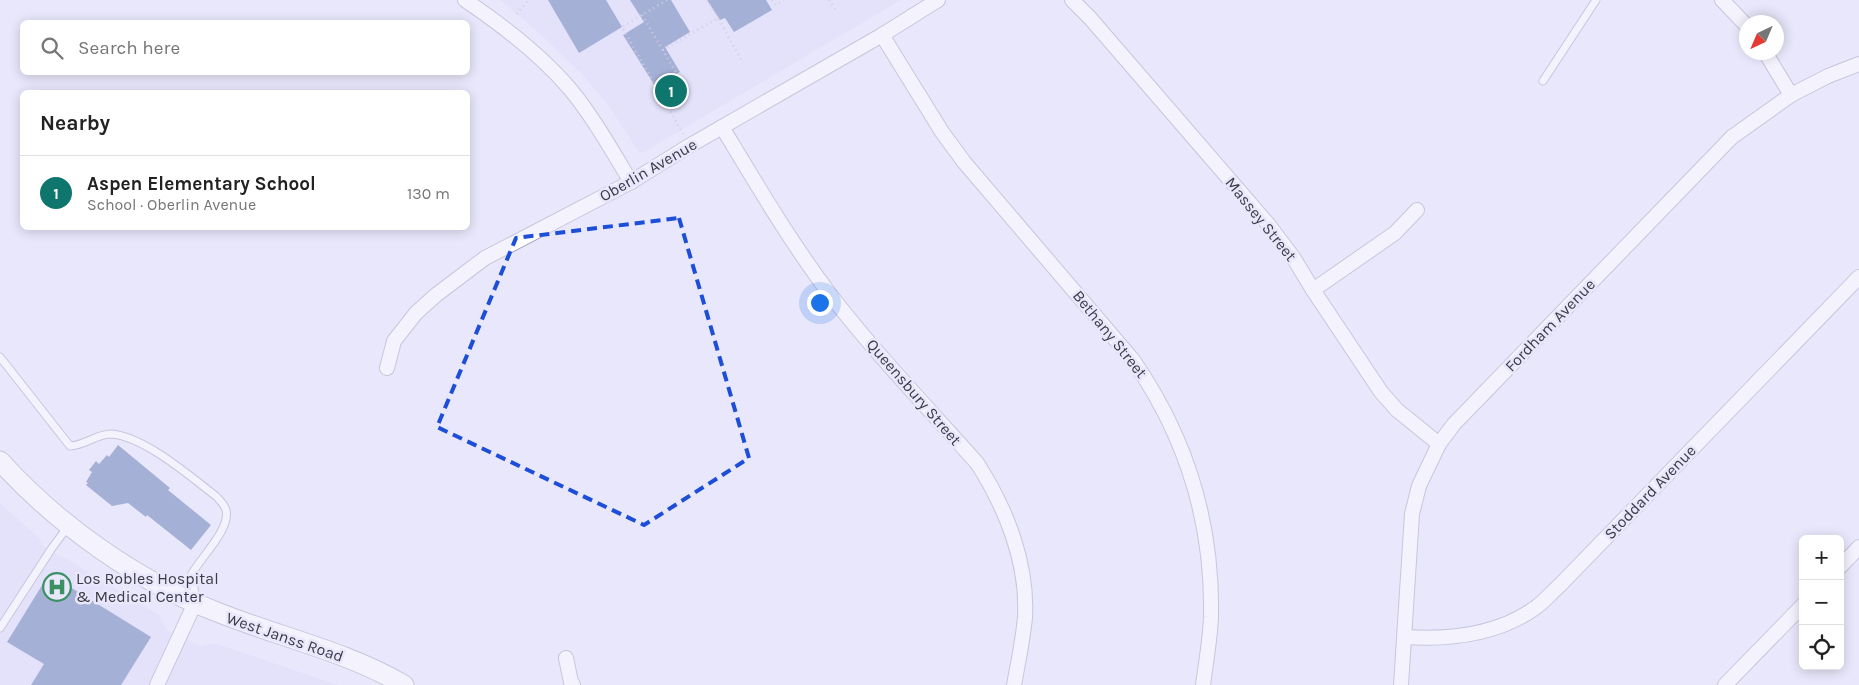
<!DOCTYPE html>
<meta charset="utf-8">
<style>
body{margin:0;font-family:Karla,sans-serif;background:#f2f2f2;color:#222}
.controls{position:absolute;right:15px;bottom:15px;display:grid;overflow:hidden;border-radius:8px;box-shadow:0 2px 12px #0003}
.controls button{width:45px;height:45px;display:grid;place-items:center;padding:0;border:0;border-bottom:1px solid #e0e0e0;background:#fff;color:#222;font:25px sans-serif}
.compass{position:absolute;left:1739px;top:15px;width:45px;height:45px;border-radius:50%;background:#fff;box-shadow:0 2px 12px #0003;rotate:224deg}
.you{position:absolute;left:819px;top:302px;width:18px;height:18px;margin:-12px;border:4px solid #fff;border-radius:50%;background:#1a73e8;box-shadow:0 0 0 8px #1a73e833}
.badge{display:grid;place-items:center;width:32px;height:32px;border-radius:50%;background:#0f766e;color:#fff;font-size:16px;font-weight:700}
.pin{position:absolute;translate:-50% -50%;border:2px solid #fff;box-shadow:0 1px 5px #0006}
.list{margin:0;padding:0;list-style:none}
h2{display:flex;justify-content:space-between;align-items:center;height:65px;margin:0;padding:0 20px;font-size:21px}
h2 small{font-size:16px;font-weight:400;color:#767676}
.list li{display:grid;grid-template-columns:32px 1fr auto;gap:15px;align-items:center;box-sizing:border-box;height:75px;padding:0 20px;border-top:1px solid #e0e0e0}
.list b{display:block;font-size:19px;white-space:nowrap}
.list p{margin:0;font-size:16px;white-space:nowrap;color:#767676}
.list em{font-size:16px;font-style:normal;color:#767676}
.icon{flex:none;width:28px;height:28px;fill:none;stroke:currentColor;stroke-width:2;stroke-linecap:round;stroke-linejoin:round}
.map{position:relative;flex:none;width:1859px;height:685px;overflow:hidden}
.search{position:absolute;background:#fff;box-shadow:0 2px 12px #0003;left:20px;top:20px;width:450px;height:55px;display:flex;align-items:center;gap:12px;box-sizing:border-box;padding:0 18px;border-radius:8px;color:#767676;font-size:19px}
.panel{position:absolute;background:#fff;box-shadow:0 2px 12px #0003;left:20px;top:90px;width:450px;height:140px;border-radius:8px}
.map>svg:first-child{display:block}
.built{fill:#dedafb}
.building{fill:#516da7}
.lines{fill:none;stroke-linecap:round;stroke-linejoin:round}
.service-casing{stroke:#9f9db5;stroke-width:9}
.minor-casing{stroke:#9f9db5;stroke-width:16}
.secondary-casing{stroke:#9f9db5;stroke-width:21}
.path{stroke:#b0aebf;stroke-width:2.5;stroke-dasharray:1 4;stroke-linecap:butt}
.service{stroke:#fff;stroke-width:7}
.minor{stroke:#fff;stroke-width:14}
.secondary{stroke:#fff;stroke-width:19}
.marked{fill:none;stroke:#1d4ed8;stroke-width:4;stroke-dasharray:10 6;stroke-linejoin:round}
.labels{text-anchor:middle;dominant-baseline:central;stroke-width:5;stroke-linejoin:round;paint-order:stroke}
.street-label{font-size:16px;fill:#3c3b45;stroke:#e9e7fb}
.poi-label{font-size:16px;fill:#3c3b45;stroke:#e9e7fb;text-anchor:start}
</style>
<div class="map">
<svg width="1859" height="685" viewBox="0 0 1859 685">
<rect width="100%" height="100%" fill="#e9e7fb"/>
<g class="built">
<path d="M500 0H901L644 152H639L610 108 583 75 541 35Z"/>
<path d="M0 503 40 539 42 545 59 556 67 559 159 615 167 630 201 646 214 643 338 685H0Z"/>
</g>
<g class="building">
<path d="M548 0H606L622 27 579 53Z"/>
<path d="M630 0H671L690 32 665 47 680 72 655 86 623 35 644 22Z"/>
<path d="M707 0H766L772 10 734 32 725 18 720 20Z"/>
<path d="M118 445 170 488 168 490 211 525 191 550 147 515 146 517 128 503 112 506 86 485 88 483 86 482 92 472 89 470 96 461 99 464 107 455 109 457Z"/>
<path d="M49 574 151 637 121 685H31L44 664 7 642Z"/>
</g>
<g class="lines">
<defs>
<g id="service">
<path d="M1543 81 1596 0"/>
<path d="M0 357 70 446C84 446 96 434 111 434 144 436 191 477 217 497 220 501 225 505 226 510 231 530 198 560 190 577L194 587 195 600"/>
<path d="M0 628 52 548 69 525"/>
</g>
<g id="minor">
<path d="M465 0C502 25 541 55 570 89 594 118 612 151 631 182"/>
<path d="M1072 0 1090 18 1268 224 1293 257 1313 290 1381 392 1397 410 1439 444"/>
<path d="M1722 0 1746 25"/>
<path d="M882 35 942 132 964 162 1133 360C1187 438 1213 522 1211 617 1210 640 1206 662 1203 685"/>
<path d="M1765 52 1791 95"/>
<path d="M722 127C757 185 791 243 832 297 877 355 928 408 977 463 1006 508 1028 563 1025 617 1023 640 1018 663 1014 685"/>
<path d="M1313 290 1395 233 1417 210"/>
<path d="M387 368 394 341 416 313 436 295 485 258 631 182 689 146 882 35 938 0"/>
<path d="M1840 567 1859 547"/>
<path d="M1405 637C1451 640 1497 635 1535 608 1544 602 1552 592 1560 585L1859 277"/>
<path d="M566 658 571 682 573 685"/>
<path d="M157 685 195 603"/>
<path d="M1401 685 1412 514 1419 486 1428 467 1439 444 1454 424 1732 137 1791 95 1828 76 1859 64"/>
<path d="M1725 685 1803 605"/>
</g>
<path id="secondary" d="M0 461C58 525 137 581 217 612 279 637 346 651 404 685"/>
</defs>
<use href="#service" class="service-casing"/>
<use href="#minor" class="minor-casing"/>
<use href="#secondary" class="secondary-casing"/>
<g class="path">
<path d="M667 0 622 27 683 134"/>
<path d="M707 0 718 18"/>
<path d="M772 0 776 5 784 0"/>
<path d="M829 0 835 9"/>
<path d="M517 14 528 0"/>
<path d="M642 15 690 96"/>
<path d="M663 50 718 18 743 63"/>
</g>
<use href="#service" class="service"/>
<use href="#minor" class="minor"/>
<use href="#secondary" class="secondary"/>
</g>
<path d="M0 0H1859V685H0ZM679 218 749 458 644 525 437 427 516 238Z" fill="#e9e7fb" fill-opacity=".55" fill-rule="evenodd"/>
<path class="marked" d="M679 218 749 458 644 525 437 427 516 238Z"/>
<defs>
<symbol id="hospital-ring" viewBox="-11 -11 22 22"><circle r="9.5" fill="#e9e7fb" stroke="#3b9064" stroke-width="1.5"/><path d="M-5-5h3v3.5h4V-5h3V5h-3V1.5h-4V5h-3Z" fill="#3b9064"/></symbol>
</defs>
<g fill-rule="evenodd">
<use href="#hospital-ring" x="41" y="571" width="32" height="32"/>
</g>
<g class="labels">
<g class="street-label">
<text transform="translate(648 170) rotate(-30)">Oberlin Avenue</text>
<text transform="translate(1261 219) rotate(51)">Massey Street</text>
<text transform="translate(1550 325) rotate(-46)">Fordham Avenue</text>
<text transform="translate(1110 334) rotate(51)">Bethany Street</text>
<text transform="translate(914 392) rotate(49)">Queensbury Street</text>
<text transform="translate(1650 492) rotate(-46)">Stoddard Avenue</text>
<text transform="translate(285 637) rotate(19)">West Janss Road</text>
</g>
<g class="poi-label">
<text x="76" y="578">Los Robles Hospital<tspan x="76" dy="18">&amp; Medical Center</tspan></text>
</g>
</g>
</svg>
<div class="controls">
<button>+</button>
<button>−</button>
<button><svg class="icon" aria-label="locate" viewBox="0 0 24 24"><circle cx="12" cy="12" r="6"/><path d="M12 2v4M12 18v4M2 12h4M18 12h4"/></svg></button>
</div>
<svg class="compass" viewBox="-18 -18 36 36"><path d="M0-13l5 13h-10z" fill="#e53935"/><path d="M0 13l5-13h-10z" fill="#767676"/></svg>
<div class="you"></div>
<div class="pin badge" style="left:671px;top:91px">1</div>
<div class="search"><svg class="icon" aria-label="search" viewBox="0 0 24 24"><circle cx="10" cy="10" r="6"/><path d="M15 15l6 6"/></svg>Search here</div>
<section class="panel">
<h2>Nearby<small></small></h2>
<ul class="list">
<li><span class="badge">1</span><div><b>Aspen Elementary School</b><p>School · Oberlin Avenue</p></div><em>130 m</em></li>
</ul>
</section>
</div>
